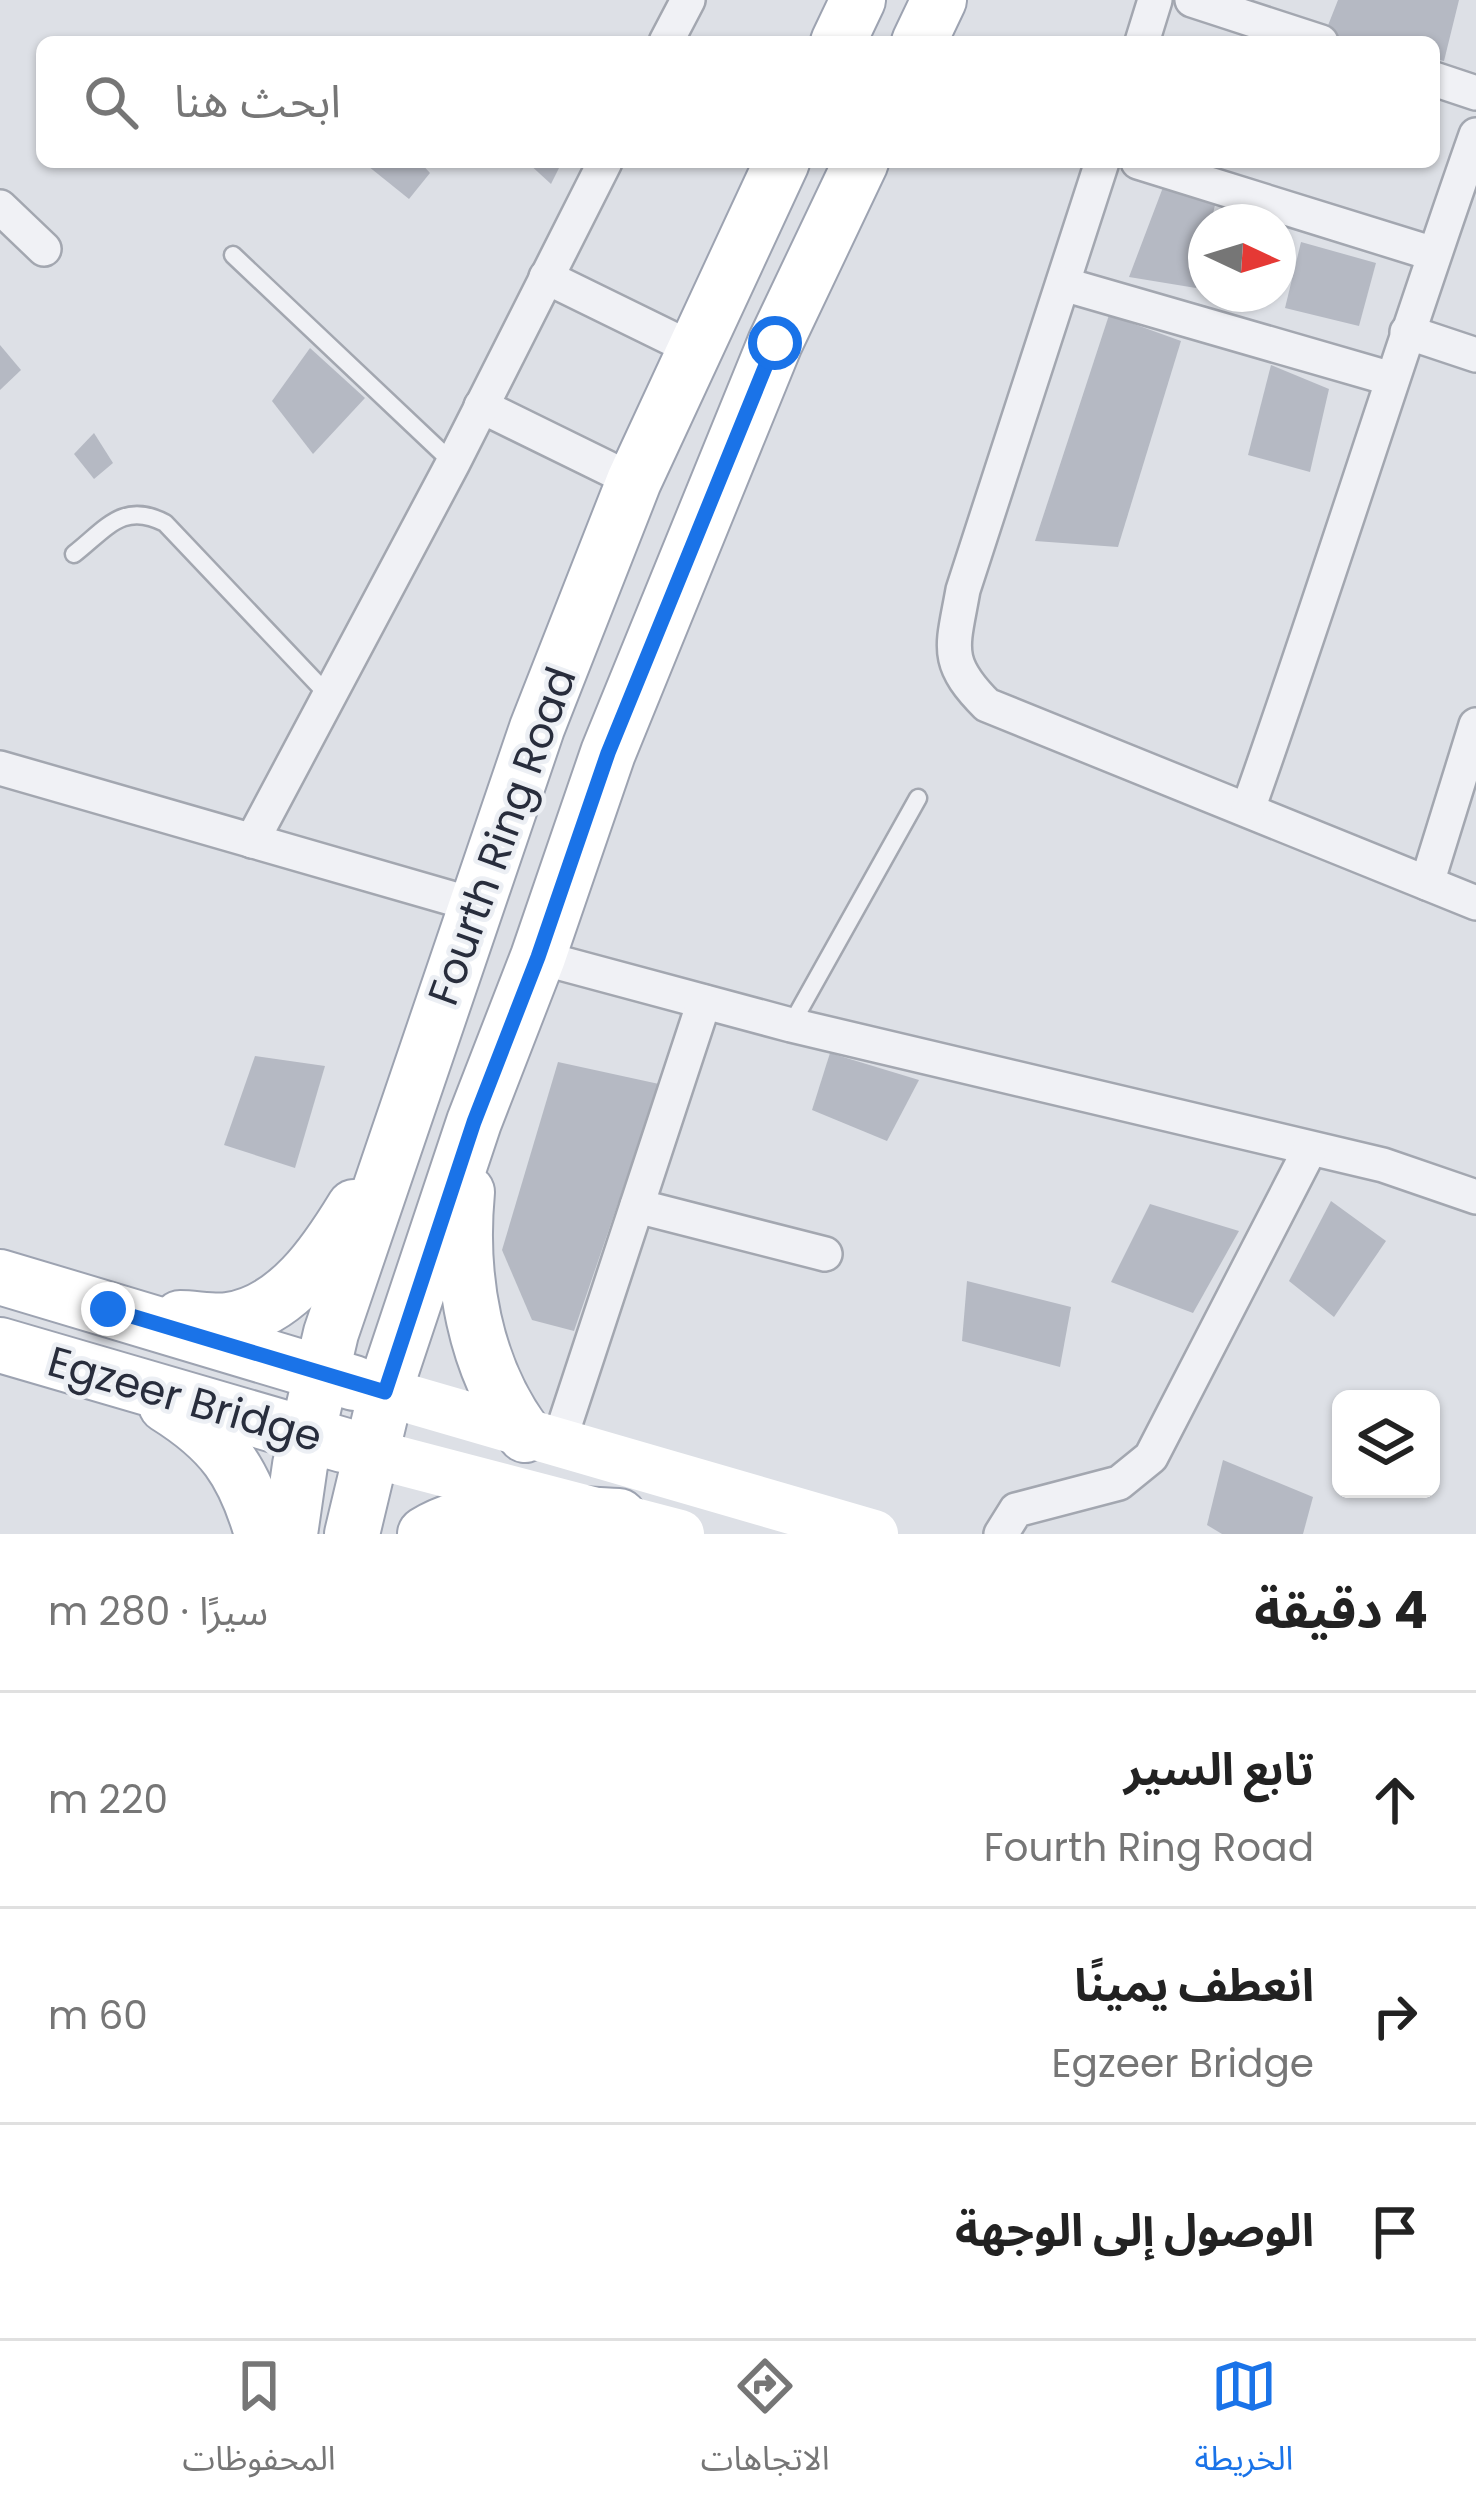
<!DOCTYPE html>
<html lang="ar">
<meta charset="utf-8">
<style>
body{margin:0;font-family:Poppins,"Noto Sans Arabic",sans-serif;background:#f6f6f6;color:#222;direction:rtl}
.controls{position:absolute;right:36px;bottom:36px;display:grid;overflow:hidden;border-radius:18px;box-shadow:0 3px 9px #0004}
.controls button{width:108px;height:108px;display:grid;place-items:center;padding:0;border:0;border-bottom:3px solid #e0e0e0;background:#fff;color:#222;font:60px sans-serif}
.compass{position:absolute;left:1188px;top:204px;width:108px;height:108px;border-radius:50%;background:#fff;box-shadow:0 3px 9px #0004;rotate:94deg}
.stop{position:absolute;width:36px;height:36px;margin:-27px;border:9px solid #1a73e8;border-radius:50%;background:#fff}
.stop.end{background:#1a73e8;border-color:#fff;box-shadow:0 3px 12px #0008}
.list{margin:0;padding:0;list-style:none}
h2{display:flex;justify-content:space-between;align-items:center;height:156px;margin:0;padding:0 48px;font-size:51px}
h2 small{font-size:39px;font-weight:400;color:#767676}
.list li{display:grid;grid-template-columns:78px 1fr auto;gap:36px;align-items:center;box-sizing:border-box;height:216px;padding:0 48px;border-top:3px solid #e0e0e0}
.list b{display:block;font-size:45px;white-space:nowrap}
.list p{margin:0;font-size:39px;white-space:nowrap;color:#767676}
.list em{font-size:39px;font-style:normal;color:#767676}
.icon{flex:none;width:66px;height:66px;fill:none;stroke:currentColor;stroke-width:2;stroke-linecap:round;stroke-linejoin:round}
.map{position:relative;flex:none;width:1476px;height:1534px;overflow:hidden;direction:ltr}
.search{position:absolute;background:#fff;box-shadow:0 3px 9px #0004;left:36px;right:36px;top:36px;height:132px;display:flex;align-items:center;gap:30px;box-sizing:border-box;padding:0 42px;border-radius:18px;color:#767676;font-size:45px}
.sheet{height:804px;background:#fff}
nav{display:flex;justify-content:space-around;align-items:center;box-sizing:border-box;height:168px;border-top:3px solid #e0e0e0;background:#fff;font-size:33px;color:#767676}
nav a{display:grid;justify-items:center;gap:6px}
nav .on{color:#1a73e8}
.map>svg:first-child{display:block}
.building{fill:#b5b9c3}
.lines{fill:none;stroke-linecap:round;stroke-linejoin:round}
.service-casing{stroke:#a3a7b0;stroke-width:21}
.minor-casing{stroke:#a3a7b0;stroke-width:38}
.primary-casing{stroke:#9da3b1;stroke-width:58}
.service{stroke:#f0f1f5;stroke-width:16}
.minor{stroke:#f0f1f5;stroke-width:33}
.secondary{stroke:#fff;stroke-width:48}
.primary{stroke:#fff;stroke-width:54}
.route{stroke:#1a73e8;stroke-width:15}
.labels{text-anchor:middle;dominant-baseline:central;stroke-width:9;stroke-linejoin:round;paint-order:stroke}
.street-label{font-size:42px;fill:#282d3c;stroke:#eceff4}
</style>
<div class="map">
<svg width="1476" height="1534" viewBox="0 0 1476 1534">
<rect width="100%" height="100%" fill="#dde0e6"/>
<g class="building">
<path d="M1338 0H1459L1444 61 1434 59V42H1363L1325 33Z"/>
<path d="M363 162H420L430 173 409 199Z"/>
<path d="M527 162H562L551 184Z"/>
<path d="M1165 182 1215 205 1211 222H1206V244L1196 288 1129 277Z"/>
<path d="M1301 242 1376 263 1359 326 1285 308Z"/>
<path d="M1109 315 1181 341 1118 547 1035 541Z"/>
<path d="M0 345 21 370 0 390Z"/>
<path d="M310 348 365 398 313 454 272 401Z"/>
<path d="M1271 365 1329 389 1310 472 1248 455Z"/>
<path d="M94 433 113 463 94 479 74 454Z"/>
<path d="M830 1053 919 1080 887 1141 812 1110Z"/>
<path d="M255 1056 325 1066 295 1168 224 1145Z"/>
<path d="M558 1062 659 1084 574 1331 532 1320 502 1250Z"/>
<path d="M1331 1201 1386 1241 1334 1317 1289 1281Z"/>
<path d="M1150 1204 1239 1231 1193 1313 1111 1282Z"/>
<path d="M967 1281 1071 1307 1060 1367 962 1341Z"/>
<path d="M1223 1460 1313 1497 1303 1534H1222L1207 1525Z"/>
</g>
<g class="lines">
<defs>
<g id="service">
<path d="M233 255 453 463"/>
<path d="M74 554C106 529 123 501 165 523L330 697"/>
<path d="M791 1025 918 798"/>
</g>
<g id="minor">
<path d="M1192 0 1321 42"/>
<path d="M666 42 688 0"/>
<path d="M1142 42 1155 0"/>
<path d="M1434 79 1476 93"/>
<path d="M1102 162 963 590C953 647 943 661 987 705L1476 903"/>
<path d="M1138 162 1434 254"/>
<path d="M0 207 44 249"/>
<path d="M546 277 695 350"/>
<path d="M1063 284 1392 379"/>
<path d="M1407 332 1476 355"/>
<path d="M481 406 634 481"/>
<path d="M0 768 475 905"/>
<path d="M1248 809C1327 586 1397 359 1476 135"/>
<path d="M252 841 453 463 605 162"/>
<path d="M1427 883 1476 725"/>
<path d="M538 957 791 1025 1383 1165 1476 1197"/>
<path d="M637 1206 825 1254"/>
<path d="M558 1445 704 1002"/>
<path d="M1001 1534 1016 1510 1119 1483 1151 1457 1310 1149"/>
</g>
<g id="primary">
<path d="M838 42 858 0"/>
<path d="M919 42 939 0"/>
<path d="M467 1192C459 1277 474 1366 525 1435"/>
<path d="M0 1277 354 1383"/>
<path d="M180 1318C195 1318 213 1322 228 1320 287 1312 326 1253 354 1207"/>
<path d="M0 1345 343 1445"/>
<path d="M166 1405C222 1440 244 1471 262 1534"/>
<path d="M290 1534 300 1465 331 1333 537 728 634 481 782 162"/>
<path d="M352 1534 391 1371 474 1122 538 957 608 753 775 343 861 162"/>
<path d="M425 1534C479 1500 557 1514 619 1516"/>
</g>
</defs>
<use href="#service" class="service-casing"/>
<use href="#minor" class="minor-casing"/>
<use href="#primary" class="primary-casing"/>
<use href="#service" class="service"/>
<use href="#minor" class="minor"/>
<g class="secondary">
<path d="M385 1392 874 1534"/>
<path d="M370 1453 680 1534"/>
</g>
<use href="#primary" class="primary"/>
</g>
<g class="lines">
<path class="route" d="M108 1309 385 1392 474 1122 538 957 608 753 775 343"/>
</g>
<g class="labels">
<g class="street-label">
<text transform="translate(502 836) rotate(-70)">Fourth Ring Road</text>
<text transform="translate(185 1399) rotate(16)">Egzeer Bridge</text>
</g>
</g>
</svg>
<div class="controls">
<button><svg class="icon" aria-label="layers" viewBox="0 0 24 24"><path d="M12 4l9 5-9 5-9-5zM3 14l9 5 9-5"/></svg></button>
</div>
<svg class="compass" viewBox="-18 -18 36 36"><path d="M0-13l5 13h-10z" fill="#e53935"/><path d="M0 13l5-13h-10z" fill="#767676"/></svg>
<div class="stop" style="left:775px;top:343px"></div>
<div class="stop end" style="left:108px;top:1309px"></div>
<div class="search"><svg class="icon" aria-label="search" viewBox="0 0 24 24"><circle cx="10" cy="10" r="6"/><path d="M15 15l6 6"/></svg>ابحث هنا</div>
</div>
<section class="sheet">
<h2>4 دقيقة<small>سيرًا · 280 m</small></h2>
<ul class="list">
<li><svg class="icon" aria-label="ahead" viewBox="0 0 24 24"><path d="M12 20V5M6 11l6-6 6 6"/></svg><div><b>تابع السير</b><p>Fourth Ring Road</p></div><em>220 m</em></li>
<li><svg class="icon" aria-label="right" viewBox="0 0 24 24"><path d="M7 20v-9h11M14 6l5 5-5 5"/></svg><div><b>انعطف يمينًا</b><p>Egzeer Bridge</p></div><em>60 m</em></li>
<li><svg class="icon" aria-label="arrive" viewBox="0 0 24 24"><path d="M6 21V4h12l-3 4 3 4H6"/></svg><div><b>الوصول إلى الوجهة</b></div></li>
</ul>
</section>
<nav>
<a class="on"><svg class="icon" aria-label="map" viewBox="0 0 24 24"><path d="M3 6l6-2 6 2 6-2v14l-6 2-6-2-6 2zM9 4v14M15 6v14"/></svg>الخريطة</a>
<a><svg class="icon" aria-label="directions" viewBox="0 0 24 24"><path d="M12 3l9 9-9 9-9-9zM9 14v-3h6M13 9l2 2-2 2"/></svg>الاتجاهات</a>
<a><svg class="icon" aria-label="saved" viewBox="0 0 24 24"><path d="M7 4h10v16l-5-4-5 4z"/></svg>المحفوظات</a>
</nav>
